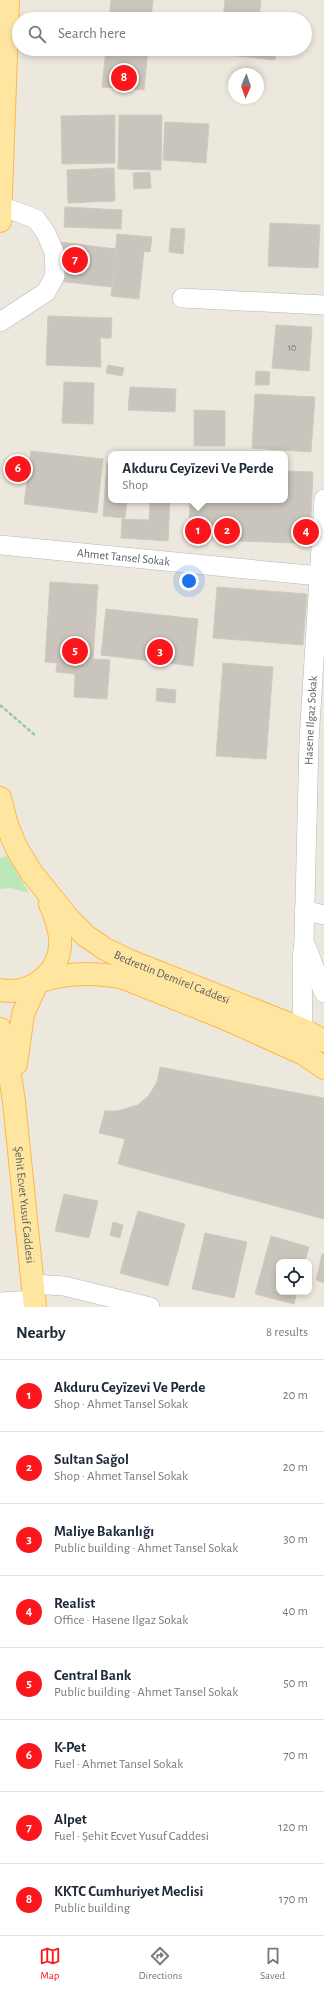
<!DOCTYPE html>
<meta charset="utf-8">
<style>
body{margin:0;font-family:"Alegreya Sans",sans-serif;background:#f6f6f7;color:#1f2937}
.controls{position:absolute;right:12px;bottom:12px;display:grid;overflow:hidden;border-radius:8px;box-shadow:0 2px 6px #0003}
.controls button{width:36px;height:36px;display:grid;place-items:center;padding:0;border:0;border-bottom:1px solid #e0e1e3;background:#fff;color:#1f2937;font:20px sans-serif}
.compass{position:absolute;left:228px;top:68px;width:36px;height:36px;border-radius:50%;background:#fff;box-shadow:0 2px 6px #0003;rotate:182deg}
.you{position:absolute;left:189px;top:581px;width:14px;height:14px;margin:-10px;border:3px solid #fff;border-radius:50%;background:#1a73e8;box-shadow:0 0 0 6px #1a73e833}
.badge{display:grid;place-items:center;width:26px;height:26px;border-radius:50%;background:#fa161b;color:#fff;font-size:13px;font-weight:700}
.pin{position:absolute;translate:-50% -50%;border:2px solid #fff;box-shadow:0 1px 4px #0006}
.popup{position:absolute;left:108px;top:451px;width:180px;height:52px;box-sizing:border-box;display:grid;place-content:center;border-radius:8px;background:#fff;filter:drop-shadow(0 1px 3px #0005);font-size:13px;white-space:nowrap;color:#747a83}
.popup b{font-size:15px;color:#1f2937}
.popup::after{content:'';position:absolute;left:50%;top:100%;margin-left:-8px;border:8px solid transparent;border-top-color:#fff}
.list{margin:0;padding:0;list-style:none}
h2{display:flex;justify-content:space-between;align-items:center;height:52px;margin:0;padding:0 16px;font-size:17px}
h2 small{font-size:13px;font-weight:400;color:#747a83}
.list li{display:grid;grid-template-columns:26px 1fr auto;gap:12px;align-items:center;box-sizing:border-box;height:72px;padding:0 16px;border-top:1px solid #e0e1e3}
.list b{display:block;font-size:15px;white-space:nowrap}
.list p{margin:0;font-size:13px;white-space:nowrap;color:#747a83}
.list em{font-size:13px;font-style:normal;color:#747a83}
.icon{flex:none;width:22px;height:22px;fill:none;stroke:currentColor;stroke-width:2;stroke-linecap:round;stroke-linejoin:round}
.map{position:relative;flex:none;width:324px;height:1307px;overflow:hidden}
.search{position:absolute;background:#fff;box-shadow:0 2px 6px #0003;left:12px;right:12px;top:12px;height:44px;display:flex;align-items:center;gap:10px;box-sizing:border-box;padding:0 14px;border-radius:22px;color:#747a83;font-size:15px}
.sheet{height:628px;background:#fff}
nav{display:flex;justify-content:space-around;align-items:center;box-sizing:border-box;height:56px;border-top:1px solid #e0e1e3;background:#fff;font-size:11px;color:#747a83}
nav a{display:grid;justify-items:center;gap:2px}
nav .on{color:#fa161b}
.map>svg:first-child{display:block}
.green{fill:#bce8b7}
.building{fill:#c9c5bd;stroke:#d2c9bc}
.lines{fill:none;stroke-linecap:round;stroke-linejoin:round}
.minor-casing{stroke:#b4b8bd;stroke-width:20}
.major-casing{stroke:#ffb844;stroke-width:24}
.path{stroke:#91cc9b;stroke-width:2.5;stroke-dasharray:4 2;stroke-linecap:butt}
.minor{stroke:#fff;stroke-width:19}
.major{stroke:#ffe6a0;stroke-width:22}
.labels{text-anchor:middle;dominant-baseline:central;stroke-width:3;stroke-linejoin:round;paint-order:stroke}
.number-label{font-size:10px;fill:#747778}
.street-label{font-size:12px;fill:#575d61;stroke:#fff}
</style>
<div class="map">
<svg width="324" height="1307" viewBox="0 0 324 1307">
<rect width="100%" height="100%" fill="#ede8de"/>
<path class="green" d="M7 856 29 893 10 888 0 889V858Z"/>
<g class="building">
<path d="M111 0H153L151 19H109Z"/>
<path d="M225 0H261L259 19H223Z"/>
<path d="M106 49H148L144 90 102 87Z"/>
<path d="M220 49H276L275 60 220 54Z"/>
<path d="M115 115V163L62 164 61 116Z"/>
<path d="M119 115H162L161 170 118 169Z"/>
<path d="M165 122 209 124 206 163 163 160Z"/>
<path d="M114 168 115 201 68 203 67 170Z"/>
<path d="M150 172 151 188 134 189 133 173Z"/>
<path d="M65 207 122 210 121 229 64 227Z"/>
<path d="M270 223 320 225 318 268 268 266Z"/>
<path d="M171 228 185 229 183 254 169 252Z"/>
<path d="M117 234 152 237 150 252 144 251 139 299 111 296Z"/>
<path d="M61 242 116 249 112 287 57 281Z"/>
<path d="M48 316 112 318 111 338H100L101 367 46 365Z"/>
<path d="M276 325 312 327 309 371 272 368Z"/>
<path d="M108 365 124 368 122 376 106 373Z"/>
<path d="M256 371 270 372 269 385H255Z"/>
<path d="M64 382 94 383 93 424 62 423Z"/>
<path d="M130 387 176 389 175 412 128 410Z"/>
<path d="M255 394 315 397 311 452 252 448Z"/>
<path d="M194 410 225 411V446H194Z"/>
<path d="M31 451 103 459 97 513 24 504Z"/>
<path d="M107 463H111V500H127L125 518 103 516Z"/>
<path d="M285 471 313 472 310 537 296 536V543L237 541V535L189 534 190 500H285Z"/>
<path d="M150 500H170L168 541 121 538 122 519 149 520Z"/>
<path d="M50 582 98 585 93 659 110 660 107 699 74 697 75 674 56 672 57 663 45 662Z"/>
<path d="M217 587 307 594 303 645 213 638Z"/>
<path d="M106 609 198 619 193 666 101 655Z"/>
<path d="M223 663 273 667 266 759 216 756Z"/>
<path d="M157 688 176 690 175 703 156 701Z"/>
<path d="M160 1067 324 1098V1219L118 1164 125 1139 99 1133 105 1111H117L138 1105 149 1095 157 1082Z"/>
<path d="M64 1194 98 1201 89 1238 55 1231Z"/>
<path d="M138 1211 185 1224 168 1286 120 1273Z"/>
<path d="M113 1222 123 1225 120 1238 110 1235Z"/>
<path d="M205 1233 247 1242 234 1298 192 1289Z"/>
<path d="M271 1236 309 1247 305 1262H279V1292H297L294 1304 255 1294Z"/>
<path d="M322 1254H324V1283L316 1280Z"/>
</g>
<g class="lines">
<defs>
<g id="minor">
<path d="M182 298 324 305"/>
<path d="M0 322 46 292 55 276 54 252 46 233 36 219 1 206"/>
<path id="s1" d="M0 545 319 576"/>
<path d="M304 910 324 915"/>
<path d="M306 946 324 993"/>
<path id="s2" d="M303 1043 302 959 304 941 309 741 324 499"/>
<path d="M32 1284 64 1286 150 1307"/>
<path d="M0 1302 34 1300"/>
</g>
<g id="major">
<path d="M0 221 8 0"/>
<path id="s3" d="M0 798 7 825 16 847 31 872 69 919 86 936 105 949 130 961 302 1029 324 1041"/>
<path d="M41 981C69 972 95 972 124 978L224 1018 304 1054 324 1068"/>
<path d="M0 990C31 996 62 972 60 940 60 928 55 916 50 904"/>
<path id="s4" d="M0 1029 5 1041 14 1102 35 1307"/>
<path d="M16 1064 23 1014 36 985"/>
</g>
</defs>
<use href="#minor" class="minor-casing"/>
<use href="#major" class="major-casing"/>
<path class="path" d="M0 705 36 736"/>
<use href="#minor" class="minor"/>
<use href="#major" class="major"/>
</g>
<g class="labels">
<g class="number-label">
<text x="292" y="348">10</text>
</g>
<g class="street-label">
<text stroke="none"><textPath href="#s1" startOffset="124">Ahmet Tansel Sokak</textPath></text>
<text stroke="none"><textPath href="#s2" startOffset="323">Hasene Ilgaz Sokak</textPath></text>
<text stroke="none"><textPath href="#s3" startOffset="261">Bedrettin Demirel Caddesi</textPath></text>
<text stroke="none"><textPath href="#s4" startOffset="178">Şehit Ecvet Yusuf Caddesi</textPath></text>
</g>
</g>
</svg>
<div class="controls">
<button><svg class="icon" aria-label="locate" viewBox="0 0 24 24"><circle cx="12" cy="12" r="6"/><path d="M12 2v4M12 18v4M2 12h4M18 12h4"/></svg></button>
</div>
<svg class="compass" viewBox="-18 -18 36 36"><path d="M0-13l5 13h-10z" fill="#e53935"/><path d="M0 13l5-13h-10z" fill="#747a83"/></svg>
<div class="you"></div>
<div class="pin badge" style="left:198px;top:531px">1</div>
<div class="popup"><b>Akduru Ceyïzevi Ve Perde</b>Shop</div>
<div class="pin badge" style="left:227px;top:531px">2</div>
<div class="pin badge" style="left:160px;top:652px">3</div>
<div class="pin badge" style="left:306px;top:532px">4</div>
<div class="pin badge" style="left:75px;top:651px">5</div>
<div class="pin badge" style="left:18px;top:469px">6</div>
<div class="pin badge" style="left:75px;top:260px">7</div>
<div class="pin badge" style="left:124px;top:78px">8</div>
<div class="search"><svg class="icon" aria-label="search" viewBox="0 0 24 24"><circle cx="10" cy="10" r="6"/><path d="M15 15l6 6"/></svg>Search here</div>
</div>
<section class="sheet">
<h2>Nearby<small>8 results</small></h2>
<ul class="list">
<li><span class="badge">1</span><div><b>Akduru Ceyïzevi Ve Perde</b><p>Shop · Ahmet Tansel Sokak</p></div><em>20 m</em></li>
<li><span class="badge">2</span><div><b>Sultan Sağol</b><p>Shop · Ahmet Tansel Sokak</p></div><em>20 m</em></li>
<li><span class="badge">3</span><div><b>Maliye Bakanlığı</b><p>Public building · Ahmet Tansel Sokak</p></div><em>30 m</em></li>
<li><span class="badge">4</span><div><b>Realist</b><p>Office · Hasene Ilgaz Sokak</p></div><em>40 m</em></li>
<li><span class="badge">5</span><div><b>Central Bank</b><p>Public building · Ahmet Tansel Sokak</p></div><em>50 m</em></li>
<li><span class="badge">6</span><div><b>K-Pet</b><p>Fuel · Ahmet Tansel Sokak</p></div><em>70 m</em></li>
<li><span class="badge">7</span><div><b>Alpet</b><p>Fuel · Şehit Ecvet Yusuf Caddesi</p></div><em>120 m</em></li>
<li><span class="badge">8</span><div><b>KKTC Cumhuriyet Meclisi</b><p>Public building</p></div><em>170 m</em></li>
</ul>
</section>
<nav>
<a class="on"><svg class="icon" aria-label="map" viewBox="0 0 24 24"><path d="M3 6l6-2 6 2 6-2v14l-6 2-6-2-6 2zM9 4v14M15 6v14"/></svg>Map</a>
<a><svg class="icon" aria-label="directions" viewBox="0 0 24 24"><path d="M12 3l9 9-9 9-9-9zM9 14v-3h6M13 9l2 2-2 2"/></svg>Directions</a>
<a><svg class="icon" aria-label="saved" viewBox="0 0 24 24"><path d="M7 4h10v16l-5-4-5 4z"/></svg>Saved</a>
</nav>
